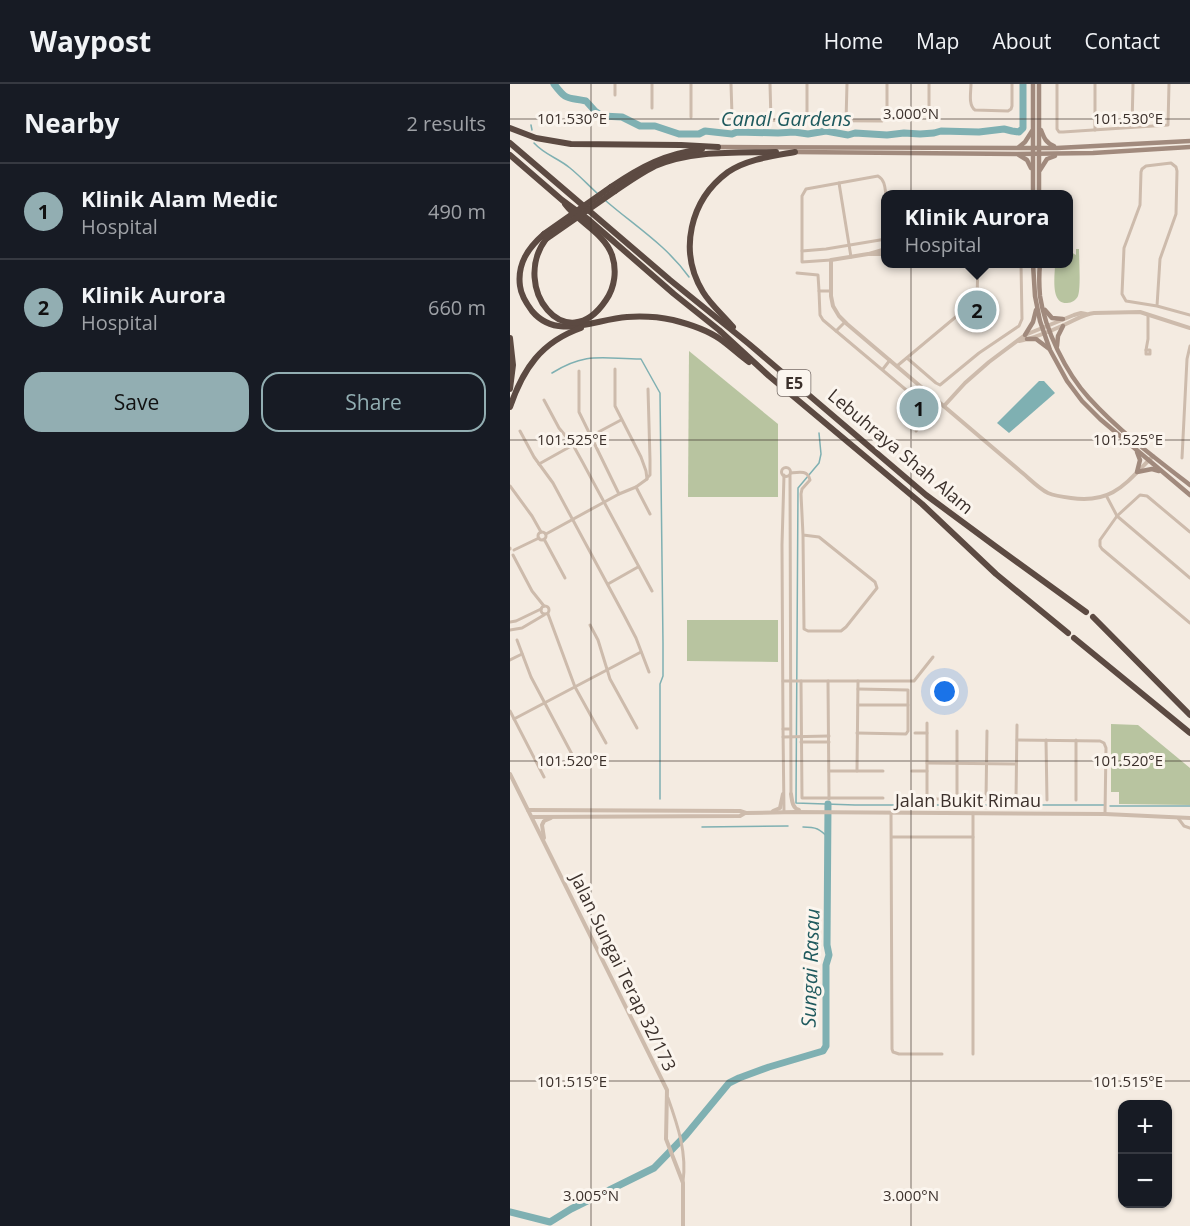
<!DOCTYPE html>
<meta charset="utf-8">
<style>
body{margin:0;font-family:"Open Sans",sans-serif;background:#242831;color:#f1f3f6}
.controls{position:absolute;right:18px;bottom:18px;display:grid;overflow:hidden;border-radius:12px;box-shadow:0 2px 4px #0004}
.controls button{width:54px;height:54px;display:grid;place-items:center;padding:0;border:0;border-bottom:2px solid #363941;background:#171b24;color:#f1f3f6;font:30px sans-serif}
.you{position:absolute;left:435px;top:608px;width:21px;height:21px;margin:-15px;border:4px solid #fff;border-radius:50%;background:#1a73e8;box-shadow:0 0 0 9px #1a73e833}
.badge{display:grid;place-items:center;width:39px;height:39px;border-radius:50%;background:#92aeb2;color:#111;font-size:20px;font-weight:700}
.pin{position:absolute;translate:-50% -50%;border:3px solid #fff;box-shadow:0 2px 6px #0006}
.popup{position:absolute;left:371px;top:106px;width:192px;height:78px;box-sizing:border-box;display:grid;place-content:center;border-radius:12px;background:#171b24;filter:drop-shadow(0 2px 4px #0005);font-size:20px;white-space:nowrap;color:#9ea1a6}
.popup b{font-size:22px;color:#f1f3f6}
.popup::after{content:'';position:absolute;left:50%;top:100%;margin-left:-12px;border:12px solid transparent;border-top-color:#171b24}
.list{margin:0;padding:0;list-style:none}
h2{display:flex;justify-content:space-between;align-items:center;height:78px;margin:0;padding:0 24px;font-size:26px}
h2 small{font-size:20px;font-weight:400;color:#9ea1a6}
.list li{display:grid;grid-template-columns:39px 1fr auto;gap:18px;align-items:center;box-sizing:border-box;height:96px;padding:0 24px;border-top:2px solid #363941}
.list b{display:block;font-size:22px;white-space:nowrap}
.list p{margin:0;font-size:20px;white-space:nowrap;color:#9ea1a6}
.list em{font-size:20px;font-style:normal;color:#9ea1a6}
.actions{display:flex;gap:12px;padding:18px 24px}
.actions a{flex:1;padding:14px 0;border:2px solid #92aeb2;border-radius:18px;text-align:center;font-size:21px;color:#92aeb2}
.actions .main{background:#92aeb2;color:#111}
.map{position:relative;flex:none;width:680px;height:1142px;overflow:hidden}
header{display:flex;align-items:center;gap:36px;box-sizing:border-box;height:84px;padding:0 30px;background:#171b24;border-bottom:2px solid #363941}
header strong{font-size:28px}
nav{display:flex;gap:33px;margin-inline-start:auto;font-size:21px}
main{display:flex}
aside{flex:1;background:#171b24}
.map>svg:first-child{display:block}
.green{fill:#b8c4a0}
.water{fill:#7fb0b2}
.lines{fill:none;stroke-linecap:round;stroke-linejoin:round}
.stream{stroke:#7fb0b2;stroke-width:1.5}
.river{stroke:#7fb0b2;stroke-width:7}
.minor{stroke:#cdbbac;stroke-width:3}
.tertiary{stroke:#cdbbac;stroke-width:4}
.secondary{stroke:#a18a7d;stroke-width:4.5}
.motorway{stroke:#5c4a42;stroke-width:6}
.motorway-bridge{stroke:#5c4a42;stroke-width:6}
.ticks{fill:none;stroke:#3b302b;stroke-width:1.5;stroke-opacity:0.45}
.labels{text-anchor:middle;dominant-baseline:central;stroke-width:6;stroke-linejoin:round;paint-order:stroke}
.shield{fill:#fbf5ee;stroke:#756b66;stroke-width:1.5}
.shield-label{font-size:16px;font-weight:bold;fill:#3b302b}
.street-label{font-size:18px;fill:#3b302b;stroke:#fbf5ee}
.water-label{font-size:20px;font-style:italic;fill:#1f5a5e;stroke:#fbf5ee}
.ticks-label{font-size:15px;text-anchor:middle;fill:#3b302b;stroke:#fbf5ee;stroke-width:6;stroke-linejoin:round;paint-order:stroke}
</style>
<header>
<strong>Waypost</strong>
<nav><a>Home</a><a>Map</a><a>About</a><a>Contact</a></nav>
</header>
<main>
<aside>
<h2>Nearby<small>2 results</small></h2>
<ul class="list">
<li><span class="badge">1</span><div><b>Klinik Alam Medic</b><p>Hospital</p></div><em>490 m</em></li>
<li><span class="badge">2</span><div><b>Klinik Aurora</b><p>Hospital</p></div><em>660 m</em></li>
</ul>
<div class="actions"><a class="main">Save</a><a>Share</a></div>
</aside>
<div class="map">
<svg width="680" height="1142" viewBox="0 0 680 1142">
<rect width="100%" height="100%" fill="#f4ebe1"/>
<g class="green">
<path d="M566 165H569C569 175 571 204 568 212 566 216 562 219 557 219 540 220 545 191 545 180H558L559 167 566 171Z"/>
<path d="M179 267 268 340V413H178Z"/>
<path d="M177 536H268V578L177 577Z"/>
<path d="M601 640 628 641 680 684V721L609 720V708H601Z"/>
</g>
<path class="water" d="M529 297H534L545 309 499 349 487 339Z"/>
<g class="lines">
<g class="stream">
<path d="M21 41 22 46"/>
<path d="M24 59C35 71 48 74 60 84 70 92 79 102 88 110"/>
<path d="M96 117C125 142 157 162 179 193"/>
<path d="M42 289C77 267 94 275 131 275L150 309 153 559V592L150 600V715"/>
<path d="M309 349 311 370 309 379 288 404 286 719 345 721H594"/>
<path d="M600 722H680"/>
<path d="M192 743 278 742"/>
<path d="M293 743C307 743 309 745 319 754"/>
</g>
<g class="river">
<path d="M44 0C57 17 56 13 76 17L85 27 92 32 112 33 130 42H145L169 50H189L195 47 222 50 227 48 268 49 284 48 298 50 316 47 338 51 345 49 377 51 394 49 410 50 424 49 431 47 469 48 494 45 502 47 509 48 513 44V0"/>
<path d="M0 1128 40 1138 61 1125 144 1084 176 1051 219 999 229 994 259 983 313 967 316 962V881L319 871 317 861 318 720"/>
</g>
<g class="minor">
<path d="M181 0V33"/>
<path d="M221 0 222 31 226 36 372 37 377 33V0"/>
<path d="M260 0 261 36"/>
<path d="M297 0V37"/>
<path d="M419 0V29"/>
<path d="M461 0C461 8 458 21 465 26L498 27 501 25 502 22V0"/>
<path d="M547 0V45L549 48H553L658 41 659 0"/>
<path d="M105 11V0"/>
<path d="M142 24V0"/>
<path d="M336 37 337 0"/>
<path d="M622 43 623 0"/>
<path d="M585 46V0"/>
<path d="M329 99 341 173"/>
<path d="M292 167 316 165 376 155"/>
<path d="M321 176 292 178V112L296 105 368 92C375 96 375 104 376 111"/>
<path d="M287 189 308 191 309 207H321"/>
<path d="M309 207 310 231 313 236 420 326V330L406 347"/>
<path d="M647 222 650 175 666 130 667 87 666 83 661 79 636 82 632 85 631 88 630 121 614 164 612 210 616 217 647 222 680 231"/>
<path d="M326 247 335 238"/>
<path d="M636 266 638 255V231"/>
<rect x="636" y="266" width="4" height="4"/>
<path d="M397 274 426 299 430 301 469 269 509 242 512 235 511 180"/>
<path d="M387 282 466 216 467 213 468 180"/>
<path d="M105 285V322L131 373 136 387 137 395"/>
<path d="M373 285 380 276"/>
<path d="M69 287V328L109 410"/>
<path d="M138 305 140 376V391L138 393"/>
<path d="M34 316 49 344 63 361 73 379 142 507"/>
<path d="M10 347 24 373 43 399 114 531 126 554 139 588"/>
<path d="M81 352 111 336"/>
<path d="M672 374 677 275 680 262"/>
<path d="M29 380 63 361"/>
<circle cx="276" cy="388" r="4.5"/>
<path d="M281 389C289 388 298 386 300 396L292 405 291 410 293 451 294 545 298 547H331L336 543 367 504 365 498 309 453 293 451"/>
<path d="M280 391 281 710"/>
<path d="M0 402 22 432 31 448"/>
<path d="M126 403 140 430"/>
<path d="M597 413 607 432 680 494"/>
<path d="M680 448 637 412 630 411 607 432 590 456V462L592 465 680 539"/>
<circle cx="32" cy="452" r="4"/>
<path d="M36 450 109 410 126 403 137 395"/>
<path d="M34 455 55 494"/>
<path d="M0 464V465"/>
<path d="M4 466 29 454"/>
<path d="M3 471 22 507 34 522"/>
<path d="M98 500 128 483"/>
<circle cx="35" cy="526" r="4"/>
<path d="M38 530 65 603 96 659"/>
<path d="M0 538 6 537 31 525"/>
<path d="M80 541 88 556 100 595 127 644"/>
<path d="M0 546 12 544 34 531"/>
<path d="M7 556 21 593 65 676"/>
<path d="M0 576 12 570"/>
<path d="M273 597H404L423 573"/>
<path d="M291 597 292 714H373"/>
<path d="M318 597 319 715"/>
<path d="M348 621H398"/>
<path d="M0 627 34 693"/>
<path d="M4 635 131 568"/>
<path d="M417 639V711L420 715H506L507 641"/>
<path d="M273 645 272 461 274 391"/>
<path d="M347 649 396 650 398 647V606L348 605"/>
<path d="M405 649H417"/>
<path d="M273 653 319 652"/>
<path d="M507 656 590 657 594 659 596 664 595 730"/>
<path d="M536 656 537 716"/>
<path d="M566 656V716"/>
<path d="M291 658H319"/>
<path d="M417 679 506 680"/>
<path d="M319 687H373"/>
<path d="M347 687 348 597"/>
<path d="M402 687H417"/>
<path d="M447 715V647"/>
<path d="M476 715 477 647"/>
<path d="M274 728 273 645H280"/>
<path d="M381 729 382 965 383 968 389 970H432"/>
<path d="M463 729V970"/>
<path d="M668 734 674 742 680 744"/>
<path d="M382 753H463"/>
<path d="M158 1014C168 1042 177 1069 173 1098"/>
</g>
<g class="tertiary">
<path d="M359 170 376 165"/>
<path d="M376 170H358L321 176V212L323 222 329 232 337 240 509 386C518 393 528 404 538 409 545 412 553 413 561 414 603 420 616 399 643 372"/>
<path d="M509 257C525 254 541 247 556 240 565 236 574 230 584 229L630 228 680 244"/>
<path d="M434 322 455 299 479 278 515 251 564 231 571 229 576 230"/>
<path d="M0 690 157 1006 156 1055 173 1099V1142"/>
<path d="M281 710C282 716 282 724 289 726"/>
<path d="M18 726 230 727 236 729 285 728 595 730 680 734"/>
<path d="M263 727 270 724 273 710"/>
<path d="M22 733 230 732 235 729"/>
<path d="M34 754 32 741 34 737 41 734"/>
</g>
<g class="secondary">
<path d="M529 0V110"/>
<path d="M531 46C534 54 536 59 544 62"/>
<path d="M208 63 547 64 680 57"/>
<path d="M509 63 515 58 522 47"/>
<path d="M285 68 507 70 583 69 680 63"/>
<path d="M509 71 517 76 521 84"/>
<path d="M530 86 537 75 545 72"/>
<path d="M523 110V0"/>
<path d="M523 180 525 212 530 237 540 266 557 297 572 317 590 335 680 411"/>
<path d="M530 180C529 190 529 201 530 212 535 246 556 289 579 314 609 347 645 374 680 401"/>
<path d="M535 226 542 234 553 235"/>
<path d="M515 251 523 238 526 226"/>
<path d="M517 255H526L538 264"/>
<path d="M547 262 548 252 553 242"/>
<path d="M627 368 630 376 627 388 642 385 649 387"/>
</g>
<g class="motorway">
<path d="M0 44 26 54 61 60 171 61 208 63"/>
<path d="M0 59 160 196 239 260 416 411 485 462 576 528"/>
<path d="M0 71 52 116 79 136 164 210 209 246 259 292 412 420 486 490 558 549"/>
<path d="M101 103C132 82 155 70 192 65"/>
<path d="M105 107C118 98 131 89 145 82 183 66 226 69 266 68"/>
<path d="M34 150C18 164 7 180 10 202 11 211 16 219 22 227 47 257 85 235 117 233 132 232 149 233 163 236 179 240 197 246 210 255 220 262 229 271 239 278"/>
<path d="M36 155C0 203 56 276 96 216 105 203 107 186 102 171 94 149 69 139 55 120"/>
<path d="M223 243C213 231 201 221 193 208 168 167 180 116 218 88 237 75 263 72 285 68"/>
<path d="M0 254 3 281 0 305"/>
<path d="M0 323C13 285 31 258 71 244"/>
<path d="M583 533 680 631"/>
<path d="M564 554 680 649"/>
</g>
<g class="motorway-bridge">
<path d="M34 150 101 103"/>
<path d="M36 155 105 107"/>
</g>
</g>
<path class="ticks" d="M81 0V1142M401 0V1142M0 35H680M0 356H680M0 677H680M0 997H680"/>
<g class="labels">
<rect class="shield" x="267.5" y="286" width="33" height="26" rx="4.5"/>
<g class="shield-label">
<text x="284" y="299">E5</text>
</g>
<g class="street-label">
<text transform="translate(391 367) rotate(40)">Lebuhraya Shah Alam</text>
<text x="458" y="716">Jalan Bukit Rimau</text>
<text transform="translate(114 888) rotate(64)">Jalan Sungai Terap 32/173</text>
</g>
<g class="water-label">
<text x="276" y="34">Canal Gardens</text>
<text transform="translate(300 884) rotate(-88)">Sungai Rasau</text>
</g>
</g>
<g class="ticks-label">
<text x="401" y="35">3.000°N</text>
<text x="618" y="40">101.530°E</text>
<text x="62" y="40">101.530°E</text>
<text x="618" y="361">101.525°E</text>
<text x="62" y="361">101.525°E</text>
<text x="618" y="682">101.520°E</text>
<text x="62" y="682">101.520°E</text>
<text x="618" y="1003">101.515°E</text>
<text x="62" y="1003">101.515°E</text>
<text x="81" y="1117">3.005°N</text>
<text x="401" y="1117">3.000°N</text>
</g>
</svg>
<div class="controls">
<button>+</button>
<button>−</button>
</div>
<div class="you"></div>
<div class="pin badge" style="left:409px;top:324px">1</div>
<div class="pin badge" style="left:467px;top:226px">2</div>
<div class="popup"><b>Klinik Aurora</b>Hospital</div>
</div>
</main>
